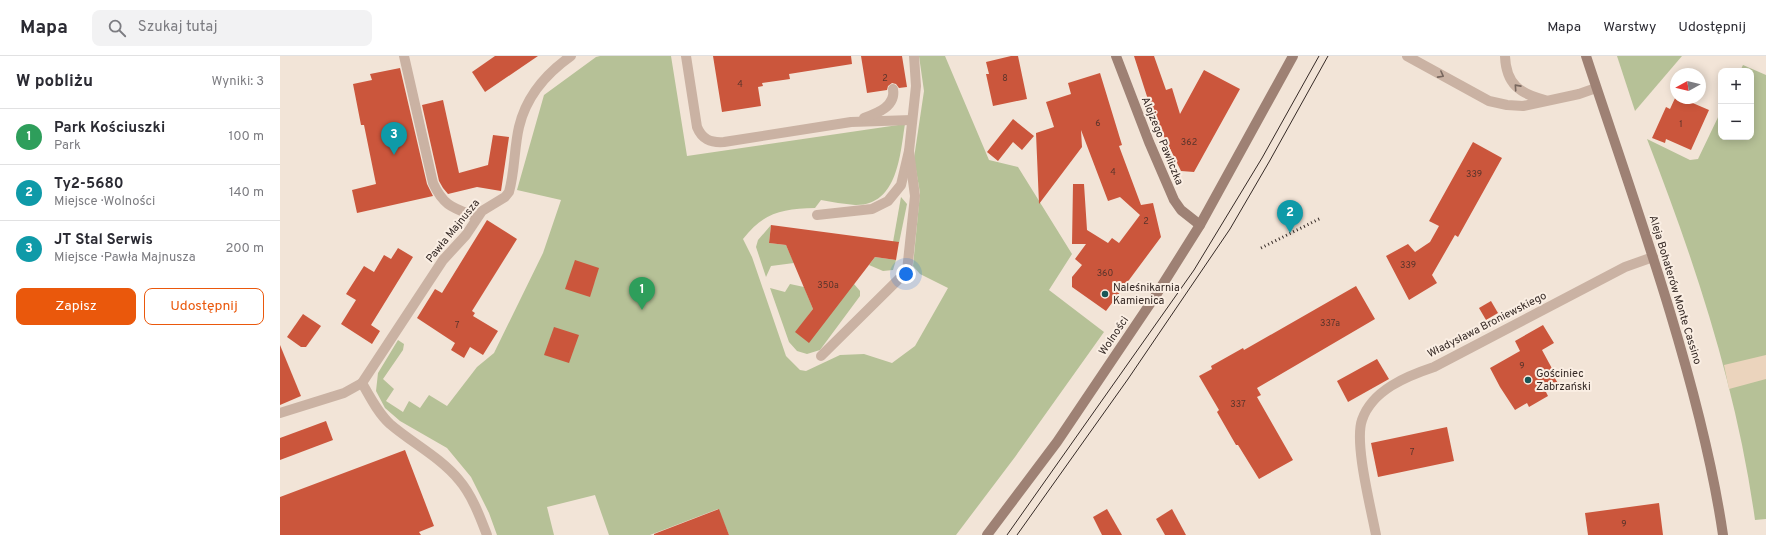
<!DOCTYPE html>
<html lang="pl">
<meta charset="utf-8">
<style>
body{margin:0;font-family:Overpass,sans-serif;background:#f2f2f3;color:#2b2b33}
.controls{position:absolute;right:12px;top:12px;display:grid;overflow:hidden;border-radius:8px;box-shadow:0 2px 10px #0003}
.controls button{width:36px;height:36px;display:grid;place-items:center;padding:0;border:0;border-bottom:1px solid #e1e1e2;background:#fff;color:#2b2b33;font:20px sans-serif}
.compass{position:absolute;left:1390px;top:12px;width:36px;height:36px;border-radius:50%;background:#fff;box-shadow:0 2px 10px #0003;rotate:262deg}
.you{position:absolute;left:626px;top:218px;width:14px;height:14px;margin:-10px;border:3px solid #fff;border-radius:50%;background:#1a73e8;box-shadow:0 0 0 6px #1a73e833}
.badge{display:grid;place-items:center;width:26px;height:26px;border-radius:50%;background:#ea580c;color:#fff;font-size:13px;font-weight:700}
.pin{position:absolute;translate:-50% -33px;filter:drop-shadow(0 1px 2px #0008)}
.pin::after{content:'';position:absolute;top:21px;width:14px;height:12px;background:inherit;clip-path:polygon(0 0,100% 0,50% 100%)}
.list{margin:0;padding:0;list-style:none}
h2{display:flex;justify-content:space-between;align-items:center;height:52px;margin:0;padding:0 16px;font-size:17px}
h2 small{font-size:13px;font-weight:400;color:#7c7c81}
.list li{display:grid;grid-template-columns:26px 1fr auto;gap:12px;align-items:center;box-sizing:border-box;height:56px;padding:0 16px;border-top:1px solid #e1e1e2}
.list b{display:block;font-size:15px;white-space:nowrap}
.list p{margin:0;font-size:13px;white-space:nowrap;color:#7c7c81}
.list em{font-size:13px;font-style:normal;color:#7c7c81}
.actions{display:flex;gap:8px;padding:12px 16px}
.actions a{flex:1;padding:9px 0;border:1px solid #ea580c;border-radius:8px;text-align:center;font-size:14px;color:#ea580c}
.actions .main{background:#ea580c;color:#fff}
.icon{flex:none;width:22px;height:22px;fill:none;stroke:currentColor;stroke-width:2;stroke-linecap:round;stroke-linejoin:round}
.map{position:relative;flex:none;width:1486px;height:479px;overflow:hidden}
header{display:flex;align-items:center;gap:24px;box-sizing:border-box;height:56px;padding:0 20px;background:#fff;border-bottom:1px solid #e1e1e2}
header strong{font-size:19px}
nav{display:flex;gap:22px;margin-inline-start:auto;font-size:14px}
.search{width:280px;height:36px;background:#f2f2f3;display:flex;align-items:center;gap:10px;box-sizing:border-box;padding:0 14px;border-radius:8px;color:#7c7c81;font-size:15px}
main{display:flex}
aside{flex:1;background:#fff}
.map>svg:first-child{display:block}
.green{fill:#b6c197}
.plaza{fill:#ebd4bd}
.building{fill:#cb563c}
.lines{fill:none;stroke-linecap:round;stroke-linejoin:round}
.lane{stroke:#cab2a3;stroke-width:10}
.street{stroke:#cab2a3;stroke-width:10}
.secondary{stroke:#9e8174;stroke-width:10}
.tram{stroke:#352925;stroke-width:1}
.rail{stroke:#352925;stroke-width:3;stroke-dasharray:1 3;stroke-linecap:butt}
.oneway{stroke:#78675e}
.poi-dot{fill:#1a5757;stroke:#faeee3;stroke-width:1.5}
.labels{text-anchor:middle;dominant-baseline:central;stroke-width:4;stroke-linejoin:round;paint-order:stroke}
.number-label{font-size:9px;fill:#5a342b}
.street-label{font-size:11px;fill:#352925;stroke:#faeee3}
.poi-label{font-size:11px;fill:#352925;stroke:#faeee3;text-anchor:start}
</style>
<header>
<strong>Mapa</strong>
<div class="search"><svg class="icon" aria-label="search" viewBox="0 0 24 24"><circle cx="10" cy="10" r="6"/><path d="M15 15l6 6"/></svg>Szukaj tutaj</div>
<nav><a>Mapa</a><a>Warstwy</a><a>Udostępnij</a></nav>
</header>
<main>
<aside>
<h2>W pobliżu<small>Wyniki: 3</small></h2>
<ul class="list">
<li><span class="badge" style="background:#2e9e5b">1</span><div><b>Park Kościuszki</b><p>Park</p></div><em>100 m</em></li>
<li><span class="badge" style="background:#0f9aa8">2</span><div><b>Ty2-5680</b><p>Miejsce · Wolności</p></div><em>140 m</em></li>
<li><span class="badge" style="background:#0f9aa8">3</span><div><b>JT Stal Serwis</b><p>Miejsce · Pawła Majnusza</p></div><em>200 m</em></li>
</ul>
<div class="actions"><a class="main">Zapisz</a><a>Udostępnij</a></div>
</aside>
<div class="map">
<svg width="1486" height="479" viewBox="0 0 1486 479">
<rect width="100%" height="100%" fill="#f2e4d7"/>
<g class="green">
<path d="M320 0H391L407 100 625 68C620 98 618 150 575 149 564 148 552 146 541 144L535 152C502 153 484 156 463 183L472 201 506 300 520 314 526 315 560 299 584 298 612 307 635 290 668 232 640 218 633 210 640 137 634 102 644 35 639 0H665L709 104 738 111 792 198 769 234 824 276 735 401 676 479H449L438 453 370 479H329L315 439 267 451 274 479H217L209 457 191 421 167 392 120 365 105 352 96 335 98 317 118 284 124 288 123 294 103 323 114 333 106 345 123 356 129 345 140 352 149 339 167 350 197 311 214 297 263 197 281 144 237 134 264 39 316 1Z"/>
<path d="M1337 0H1402L1355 55Z"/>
<path d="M1463 9 1486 19V463L1475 464C1457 333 1415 206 1367 83L1410 104 1418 103 1441 55V81H1471V15H1460Z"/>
<path d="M621 141 627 148 619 187 613 186Z"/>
<path d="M491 169 489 187 506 189 514 207 491 210 486 221 476 191 478 184Z"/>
<path d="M595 201 616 204 613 214 603 215 589 209Z"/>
<path d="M510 228 524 231 533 253 516 276 574 228 580 235V240L540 294 527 298 517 295 509 286 490 232 505 236Z"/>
</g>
<path class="plaza" d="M1486 299V323L1449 333 1444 309Z"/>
<g class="building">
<path d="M215 0H258L205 36 192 16Z"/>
<path d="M433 0H571L572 8 509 18 510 23 482 27 483 30 478 31 481 50 442 56Z"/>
<path d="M581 0H622L627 31 619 32 616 28 612 27 608 30 607 34 587 37Z"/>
<path d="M731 0H738L747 43 713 50 706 18H709L706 6Z"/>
<path d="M854 0H874L886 34 892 32 900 58 924 14 960 33 914 116 901 115 872 56Z"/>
<path d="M120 12 147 128 153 140 77 157 72 134 96 128 84 69H81L73 28 92 24 90 18Z"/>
<path d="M820 17 842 89 839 90 861 149 873 147 881 181 826 255 792 231V221L802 209 795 203 806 188H792L793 128H804L807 174 828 187 832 182 839 187 860 159 840 141 828 145 801 74 802 91 759 148 756 77 774 71 766 46 791 38 788 27Z"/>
<path d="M1396 40V42H1401L1429 54 1411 94 1386 83 1385 87 1372 82 1386 51 1390 53Z"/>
<path d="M163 44 179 117 208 109 213 79 229 81 221 135 197 131 168 138 163 132 159 125 142 49Z"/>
<path d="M733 63 754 80 742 94 733 86 718 105 707 96Z"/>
<path d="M1193 86 1222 102 1178 181 1175 179 1152 219 1157 227 1129 244 1106 200 1128 188 1135 196 1150 186 1159 170 1149 165Z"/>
<path d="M207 164 237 183 192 255 195 257 193 260 218 275 203 299 190 291 184 302 171 294 175 287 137 262 155 233 162 237Z"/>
<path d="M491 169 619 186 616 204 595 201 529 287 515 276 533 253 506 189 489 187Z"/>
<path d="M118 192 133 201 91 269 100 275 92 288 61 268 76 244 66 238 84 210 94 216 104 199 111 203Z"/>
<path d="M295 204 319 212 310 241 285 233Z"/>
<path d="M1076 230 1095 263 977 332 981 339 977 341 1013 404 979 423 958 389H956L937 356 939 354 919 320 932 313 931 310 963 292 964 294Z"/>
<path d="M1211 245 1218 257 1206 264 1199 252Z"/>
<path d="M23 258 41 270 26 291H21L7 281Z"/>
<path d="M1263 269 1274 287 1262 294 1275 318 1273 319 1279 329 1266 336 1268 340 1249 351 1247 347 1235 354 1220 331 1210 312 1240 295 1235 285Z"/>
<path d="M274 271 299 279 289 307 264 299Z"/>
<path d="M0 289 21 340 0 349Z"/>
<path d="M1097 303 1109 323 1068 346 1057 325Z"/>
<path d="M46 365 53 384 0 404V382Z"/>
<path d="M1167 371 1174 405 1098 421 1091 387Z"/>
<path d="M125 394 154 470 139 476 141 479H0V441Z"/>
<path d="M1379 447 1383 479H1308L1305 457Z"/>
<path d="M439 453 449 479H374V478Z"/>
<path d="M827 453 842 479H822L813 461Z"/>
<path d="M892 453 906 479H885L876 463Z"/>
</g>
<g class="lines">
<g class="lane">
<path d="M124 0 153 127C164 151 174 152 197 161"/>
<path d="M406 0 417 71C422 83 430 87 444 86L571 66 632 64"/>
<path d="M1127 0 1209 45 1227 49 1243 50 1299 38 1316 32"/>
<path d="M1225 0C1226 28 1240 38 1265 44"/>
<path d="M584 62C598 57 616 50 613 33"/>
<path d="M537 159 592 153 608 145 621 129 629 95 636 30 634 0"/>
<path d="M541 300 627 215 635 140 629 95"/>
<path d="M0 357 64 337 82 327C90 341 98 357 110 368 132 387 160 401 179 424 192 439 200 461 207 479"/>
</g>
<g class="street">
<path d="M82 327 163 204 186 179 202 155 225 141 229 136C235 115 234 92 239 71 246 41 267 17 291 0"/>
<path d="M1096 479C1091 452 1074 387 1082 364 1092 334 1127 320 1154 311L1345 211 1373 201"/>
</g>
<g class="secondary">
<path d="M836 0 869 86 894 144 901 154 920 169"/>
<path d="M1306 0C1334 85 1364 170 1390 256 1412 329 1432 403 1443 479"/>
<path d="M707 479 777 386 876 239 920 169 1013 0"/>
</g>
<g class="tram">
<path d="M727 479 914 214 982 102 1039 0"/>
<path d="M737 479 848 323 950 173 989 106 1048 0"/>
</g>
<path class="rail" d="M981 192 1041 162"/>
</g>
<defs><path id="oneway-chevron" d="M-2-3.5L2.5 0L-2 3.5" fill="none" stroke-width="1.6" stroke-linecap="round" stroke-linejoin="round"/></defs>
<g class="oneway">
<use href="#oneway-chevron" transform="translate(1161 19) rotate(28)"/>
<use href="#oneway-chevron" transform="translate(1237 31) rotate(-132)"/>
</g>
<g class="poi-dot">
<circle cx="825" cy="238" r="4"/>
<circle cx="1248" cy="324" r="4"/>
</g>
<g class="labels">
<g class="number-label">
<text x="605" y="22">2</text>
<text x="725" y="22">8</text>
<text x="460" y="28">4</text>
<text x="818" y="67">6</text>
<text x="1401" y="68">1</text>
<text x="909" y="86">362</text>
<text x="833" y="116">4</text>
<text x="1194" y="118">339</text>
<text x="866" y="165">2</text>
<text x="1128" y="209">339</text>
<text x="825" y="217">360</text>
<text x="548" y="229">350a</text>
<text x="1050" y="267">337a</text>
<text x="177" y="269">7</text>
<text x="1242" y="310">9</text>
<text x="958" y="348">337</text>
<text x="1132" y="396">7</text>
<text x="1344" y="468">9</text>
</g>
<g class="street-label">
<text transform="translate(882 85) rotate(68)">Alojzego Pawliczka</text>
<text transform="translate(173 175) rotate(-51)">Pawła Majnusza</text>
<text transform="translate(1395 234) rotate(73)">Aleja Bohaterów Monte Cassino</text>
<text transform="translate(1207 269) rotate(-27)">Władysława Broniewskiego</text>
<text transform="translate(834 280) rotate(-56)">Wolności</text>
</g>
<g class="poi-label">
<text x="833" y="232">Naleśnikarnia<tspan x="833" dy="13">Kamienica</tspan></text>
<text x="1256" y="318">Gościniec<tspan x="1256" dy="13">Zabrzański</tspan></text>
</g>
</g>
</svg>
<div class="controls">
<button>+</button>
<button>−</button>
</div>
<svg class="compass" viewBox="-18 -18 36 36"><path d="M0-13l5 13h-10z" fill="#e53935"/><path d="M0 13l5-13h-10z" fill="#7c7c81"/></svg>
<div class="you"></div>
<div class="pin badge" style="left:362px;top:254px;background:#2e9e5b">1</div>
<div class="pin badge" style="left:1010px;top:177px;background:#0f9aa8">2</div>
<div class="pin badge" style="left:114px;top:99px;background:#0f9aa8">3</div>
</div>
</main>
